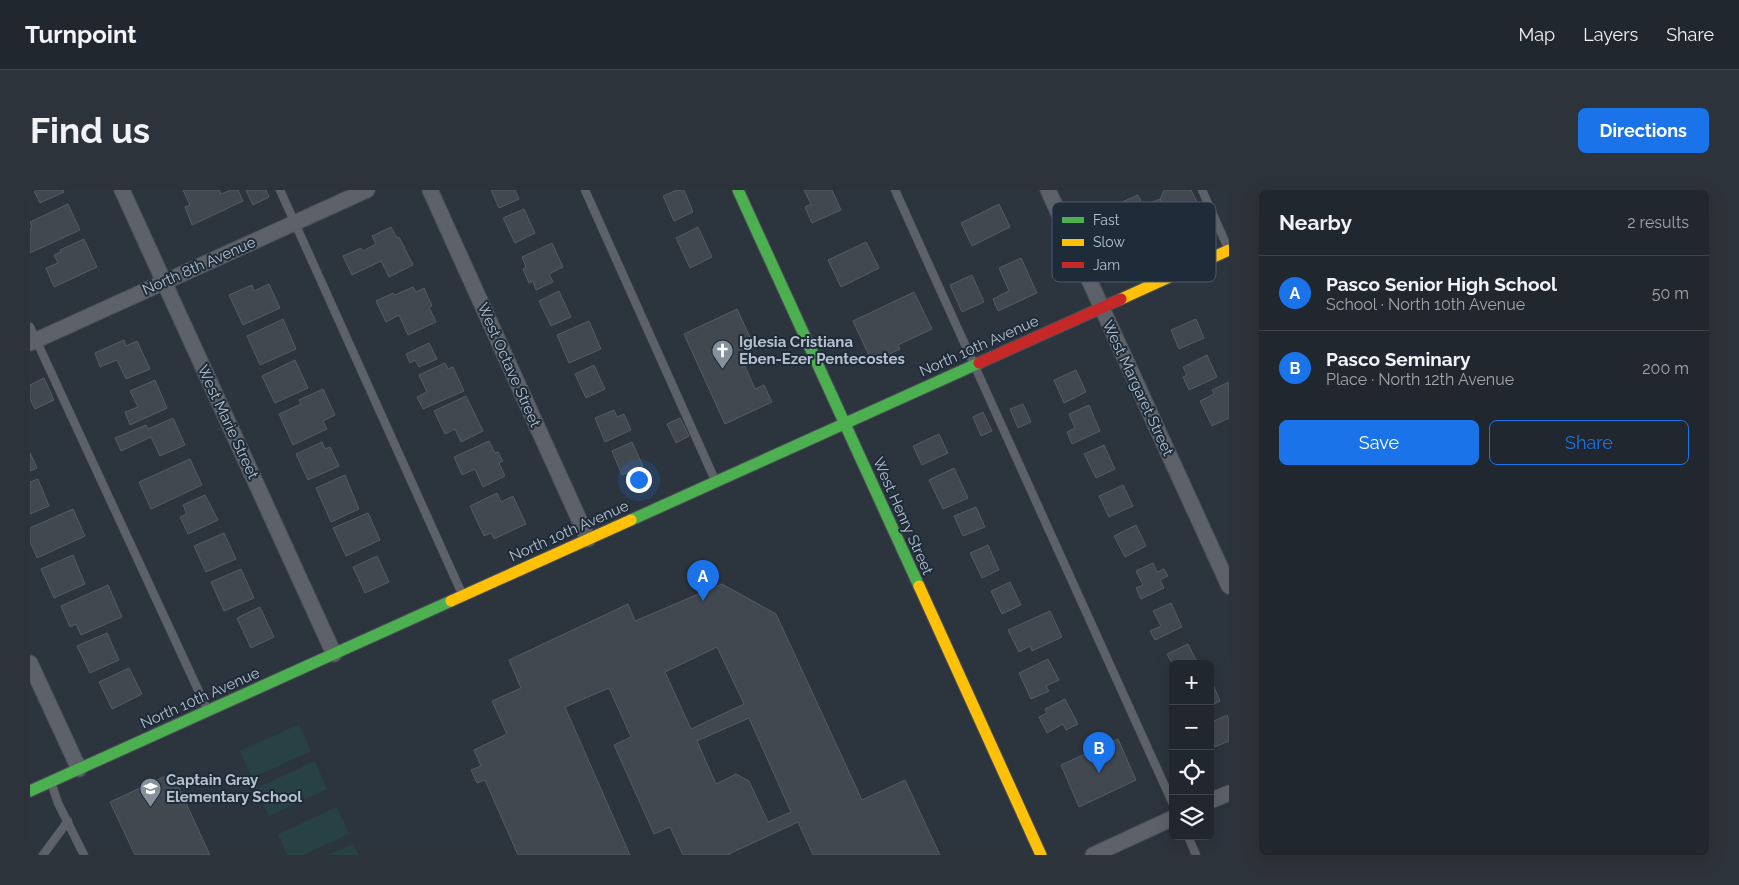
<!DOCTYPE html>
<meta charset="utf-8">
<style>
body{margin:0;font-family:Raleway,sans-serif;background:#2d333a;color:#f1f3f6}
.controls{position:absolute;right:15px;bottom:15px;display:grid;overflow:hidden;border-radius:8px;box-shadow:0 5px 20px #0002}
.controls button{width:45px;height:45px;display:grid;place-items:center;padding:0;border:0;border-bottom:1px solid #3e444a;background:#21272e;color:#f1f3f6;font:25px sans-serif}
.you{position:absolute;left:608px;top:289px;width:18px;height:18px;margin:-12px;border:4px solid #fff;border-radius:50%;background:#1a73e8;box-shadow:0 0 0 8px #1a73e833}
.badge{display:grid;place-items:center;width:32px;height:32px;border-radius:50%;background:#1a73e8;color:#fff;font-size:16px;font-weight:700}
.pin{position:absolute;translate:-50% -41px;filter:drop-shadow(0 1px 2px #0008)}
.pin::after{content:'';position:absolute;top:26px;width:18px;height:15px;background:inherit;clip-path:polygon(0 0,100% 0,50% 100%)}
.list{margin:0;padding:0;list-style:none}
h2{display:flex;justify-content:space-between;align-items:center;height:65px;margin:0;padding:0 20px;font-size:21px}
h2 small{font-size:16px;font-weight:400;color:#a2a5aa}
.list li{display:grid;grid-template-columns:32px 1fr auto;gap:15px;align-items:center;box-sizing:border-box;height:75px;padding:0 20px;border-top:1px solid #3e444a}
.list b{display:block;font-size:19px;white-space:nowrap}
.list p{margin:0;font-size:16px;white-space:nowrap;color:#a2a5aa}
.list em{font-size:16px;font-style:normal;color:#a2a5aa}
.actions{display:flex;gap:10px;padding:15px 20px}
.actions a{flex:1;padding:11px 0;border:1px solid #1a73e8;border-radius:8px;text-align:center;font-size:18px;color:#1a73e8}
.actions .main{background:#1a73e8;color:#fff}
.icon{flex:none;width:28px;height:28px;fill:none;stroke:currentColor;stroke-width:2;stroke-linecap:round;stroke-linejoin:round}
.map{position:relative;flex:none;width:1199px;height:665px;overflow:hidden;border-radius:8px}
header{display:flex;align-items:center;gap:30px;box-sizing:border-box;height:70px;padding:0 25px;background:#21272e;border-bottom:1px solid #3e444a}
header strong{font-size:24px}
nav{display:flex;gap:28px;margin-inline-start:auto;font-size:18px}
.intro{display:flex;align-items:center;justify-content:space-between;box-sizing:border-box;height:120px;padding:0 30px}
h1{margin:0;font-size:35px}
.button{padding:12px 22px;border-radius:8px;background:#1a73e8;color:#fff;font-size:18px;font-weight:700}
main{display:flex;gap:30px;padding:0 30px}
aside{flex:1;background:#21272e;border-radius:8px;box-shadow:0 5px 20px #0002}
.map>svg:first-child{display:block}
.green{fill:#284144}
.building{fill:#424850;stroke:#545c64;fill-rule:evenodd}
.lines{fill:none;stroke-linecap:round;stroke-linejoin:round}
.lane-casing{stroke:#4b5057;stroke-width:9}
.street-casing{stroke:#4b5057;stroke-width:17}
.fast-casing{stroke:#4b5057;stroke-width:13}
.slow-casing{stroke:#4b5057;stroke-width:13}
.jam-casing{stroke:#4b5057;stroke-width:13}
.lane{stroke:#5d626a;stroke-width:8}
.street{stroke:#5d626a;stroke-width:15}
.fast{stroke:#4caf50;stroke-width:11}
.slow{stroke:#ffc107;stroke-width:11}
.jam{stroke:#c62828;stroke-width:11}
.labels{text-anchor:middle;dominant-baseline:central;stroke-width:4;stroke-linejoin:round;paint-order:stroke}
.street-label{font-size:15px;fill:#b7c1cd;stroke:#1e2b39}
.poi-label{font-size:15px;font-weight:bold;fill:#b7c1cd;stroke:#1e2b39;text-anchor:start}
.key{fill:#1e2b39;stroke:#4c5865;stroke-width:1}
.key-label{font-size:14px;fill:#b7c1cd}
</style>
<header>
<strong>Turnpoint</strong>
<nav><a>Map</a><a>Layers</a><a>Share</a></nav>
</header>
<div class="intro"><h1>Find us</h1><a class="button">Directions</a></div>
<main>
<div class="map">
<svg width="1199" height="665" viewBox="0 0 1199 665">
<rect width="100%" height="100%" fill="#2c343d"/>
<g class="green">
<path d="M269 534 281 561 222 588 210 561Z"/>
<path d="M285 571 297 599 239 626 226 598Z"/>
<path d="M307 617 319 644 274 665H257L248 644Z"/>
<path d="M323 654 329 665H298Z"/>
</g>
<g class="building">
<path d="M0 0H33L34 2 10 13 4 1 0 2Z"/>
<path d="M153 0H189L191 4 201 0H208L213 11 162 35 155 17 160 15Z"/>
<path d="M216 0H236L239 7 223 15Z"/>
<path d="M461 0H485L489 9 469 18Z"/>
<path d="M647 0H654L663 22 644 31 633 6Z"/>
<path d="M774 0H802L811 20 782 33 775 17 781 14Z"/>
<path d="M1134 0H1161L1167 12 1138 26 1130 10Z"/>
<path d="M1108 5 1113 16 1130 9 1141 33 1124 41 1126 46 1116 51 1114 46 1100 52 1083 16Z"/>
<path d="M38 14 50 40 0 63V39L2 38 0 32Z"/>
<path d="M969 14 980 37 942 56 931 33Z"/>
<path d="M494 19 505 43 485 53 473 28Z"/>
<path d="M361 37 367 48 369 47 383 75 359 87 351 71 322 85 313 66 331 58 333 61 346 54 342 46Z"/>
<path d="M668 37 682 67 660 78 646 48Z"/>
<path d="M54 49 67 77 24 97 16 78 28 73 24 65 31 62 30 60Z"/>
<path d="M836 52 849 78 811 97 798 70Z"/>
<path d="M522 53 533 77 519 84 523 92 506 100 503 91 499 93 493 79 496 77 492 67Z"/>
<path d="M991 68 1007 103 968 121 963 109 979 101 969 78Z"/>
<path d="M942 85 954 112 932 122 920 95Z"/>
<path d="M239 94 250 118 213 135 199 105 222 95 224 101Z"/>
<path d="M383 97 386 102 394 98 402 116 399 117 406 132 378 145 369 125 356 132 346 111 363 103 365 105Z"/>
<path d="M529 101 541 127 521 136 509 111Z"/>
<path d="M884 102 902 139 868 155 870 159 842 172 823 131Z"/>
<path d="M707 119 725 158 710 165 725 199 734 195 742 212 695 234 654 144Z"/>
<path d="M253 129 266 159 230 175 217 146Z"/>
<path d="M1166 129 1174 148 1149 159 1141 140Z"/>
<path d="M559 131 571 159 539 173 527 145Z"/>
<path d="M94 150 96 156 107 151 120 179 96 189 87 170 70 177 65 163Z"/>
<path d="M399 153 407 169 389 177 385 170 380 173 376 164Z"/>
<path d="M1177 165 1187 187 1159 200 1153 187 1157 185 1153 177Z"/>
<path d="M265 170 278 198 245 213 232 186Z"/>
<path d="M415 173 418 179 423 177 434 201 393 219 387 207 397 202 389 185Z"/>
<path d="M564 175 575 199 556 208 545 184Z"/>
<path d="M1046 180 1056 202 1034 213 1024 190Z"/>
<path d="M14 188 24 210 5 219 0 209V195Z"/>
<path d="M125 190 137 218 100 235 95 222 108 217 100 201Z"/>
<path d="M1199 192V228L1182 236 1170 211 1184 204 1182 200Z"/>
<path d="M293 199 305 225 293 231 297 239 263 255 249 224 271 214 269 210Z"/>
<path d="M436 206 453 241 431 252 425 239 415 244 404 221Z"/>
<path d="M993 214 1001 232 988 238 980 219Z"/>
<path d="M1059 215 1070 241 1042 254 1037 242 1045 238 1039 224Z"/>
<path d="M584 220 587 227 594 224 601 240 575 252 565 228Z"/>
<path d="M953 222 962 241 951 246 943 227Z"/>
<path d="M143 228 155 255 130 266 121 247 91 261 85 248 116 235 118 239Z"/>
<path d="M650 228 659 246 646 253 637 234Z"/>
<path d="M909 244 918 263 892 275 883 256Z"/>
<path d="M459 251 465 263 468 262 473 271 469 273 475 286 453 297 445 279 432 285 424 267Z"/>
<path d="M292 252 295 259 300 257 309 276 278 290 266 264Z"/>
<path d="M602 252 613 276 592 285 582 261Z"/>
<path d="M1074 255 1085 279 1066 288 1054 264Z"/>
<path d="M0 263 7 278 0 281Z"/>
<path d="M160 269 172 295 121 319 109 292Z"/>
<path d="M924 278 938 308 913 319 899 290Z"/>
<path d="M315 285 329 319 301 332 286 298Z"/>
<path d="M8 289 19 316 0 324V292Z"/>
<path d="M1093 295 1103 316 1079 327 1069 306Z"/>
<path d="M467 303 471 312 483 306 496 334 464 349 461 343 454 346 440 316Z"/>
<path d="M175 305 188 330 158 344 150 327 157 324 153 315Z"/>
<path d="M946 317 955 337 933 346 924 326Z"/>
<path d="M43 319 55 346 7 368 0 352V338Z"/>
<path d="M338 323 350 350 316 366 303 338Z"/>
<path d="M1106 335 1116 356 1095 367 1084 346Z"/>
<path d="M194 343 206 369 176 382 164 356Z"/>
<path d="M958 355 969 380 952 388 940 363Z"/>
<path d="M43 365 55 394 24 408 11 379Z"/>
<path d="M347 366 359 392 335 403 323 377Z"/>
<path d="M1123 373 1127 382 1134 379 1138 386 1130 390 1134 398 1111 409 1106 398 1113 395 1106 381Z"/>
<path d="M211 379 224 408 194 421 181 392Z"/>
<path d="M980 392 991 415 972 424 961 401Z"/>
<path d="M692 394 746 424 832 610 875 590 910 665H783L768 632 699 664 700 665H653L640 637 624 644 584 555 601 547 579 498 535 517 600 665H488L455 590 447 593 441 580 451 576 444 560 477 544 462 511 491 498 479 470 598 414 605 431ZM687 457 714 514 661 539 635 482ZM719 528 761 622 738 632 719 591 706 584 686 594 667 551Z"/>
<path d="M78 395 92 427 51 445 46 434 40 437 31 416Z"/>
<path d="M1141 413 1152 437 1125 450 1120 441 1131 436 1123 421Z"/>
<path d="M230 417 244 447 221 458 207 428Z"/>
<path d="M1020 421 1032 447 1002 461 1000 456 989 462 978 440Z"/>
<path d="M77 443 89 470 60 483 47 456Z"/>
<path d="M1158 454 1168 474 1143 475 1137 464Z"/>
<path d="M1018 469 1029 490 1016 496 1019 501 1001 509 989 483Z"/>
<path d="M99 478 112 504 82 519 69 492Z"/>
<path d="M1181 490 1190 511 1180 516V491Z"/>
<path d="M1035 509 1048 534 1036 540 1033 534 1017 543 1009 527 1017 523 1015 519Z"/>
<path d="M1197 525 1199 530V551L1185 557 1180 547V533Z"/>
<path d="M1088 549 1106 590 1049 617 1031 575Z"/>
<path d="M142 583 180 665H105L80 612Z"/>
</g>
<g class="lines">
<defs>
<g id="lane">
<path d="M250 0 433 406"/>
<path d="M555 0 685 290"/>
<path d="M865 0 1143 614"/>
<path d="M1172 0 1198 58"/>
<path d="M0 137 177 519"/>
<path d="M21 592 28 613 54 665"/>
<path d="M1158 646 1166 665"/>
<path d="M13 665 38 631"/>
</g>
<g id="street">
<path d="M92 0 304 464"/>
<path d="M400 0 558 349"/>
<path d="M1018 0 1199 396"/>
<path d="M0 153 337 0"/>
<path d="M0 473 49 579"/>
<path d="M1180 611 1199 603"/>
<path d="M1063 665 1143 628"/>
</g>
<g id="fast">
<path d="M708 0 889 396"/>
<path d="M601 330 949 173"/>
<path d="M0 601 421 411"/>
</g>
<g id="slow">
<path d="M1091 109 1199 60"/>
<path d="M889 396 1011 665"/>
<path d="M421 411 601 330"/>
</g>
<path id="jam" d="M949 173 1091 109"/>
</defs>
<use href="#lane" class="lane-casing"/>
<use href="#street" class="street-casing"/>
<use href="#fast" class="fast-casing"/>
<use href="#slow" class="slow-casing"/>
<use href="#jam" class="jam-casing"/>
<use href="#lane" class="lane"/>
<use href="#street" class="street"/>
<use href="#fast" class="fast"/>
<use href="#slow" class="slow"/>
<use href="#jam" class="jam"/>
</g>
<defs>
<symbol id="church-pin" viewBox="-11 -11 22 30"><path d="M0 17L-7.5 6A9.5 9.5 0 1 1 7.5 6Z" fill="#86909b" stroke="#1e2b39"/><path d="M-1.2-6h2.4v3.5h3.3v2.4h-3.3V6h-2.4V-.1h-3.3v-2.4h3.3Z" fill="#fff"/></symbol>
<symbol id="school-pin" viewBox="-11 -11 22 30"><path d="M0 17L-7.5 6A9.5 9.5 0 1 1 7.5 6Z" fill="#86909b" stroke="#1e2b39"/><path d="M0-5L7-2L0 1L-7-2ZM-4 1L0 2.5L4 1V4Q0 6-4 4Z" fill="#fff"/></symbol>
</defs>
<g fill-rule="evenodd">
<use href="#church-pin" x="680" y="148" width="25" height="34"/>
<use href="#school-pin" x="108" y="586" width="25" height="34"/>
</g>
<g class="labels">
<g class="street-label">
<text transform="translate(169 76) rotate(-24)">North 8th Avenue</text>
<text transform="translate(949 156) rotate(-24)">North 10th Avenue</text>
<text transform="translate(479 175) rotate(66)">West Octave Street</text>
<text transform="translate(1108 198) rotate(65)">West Margaret Street</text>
<text transform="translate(198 232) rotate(65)">West Marie Street</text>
<text transform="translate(873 326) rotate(66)">West Henry Street</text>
<text transform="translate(539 341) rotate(-24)">North 10th Avenue</text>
<text transform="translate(170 508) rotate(-24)">North 10th Avenue</text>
</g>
<g class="poi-label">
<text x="709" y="152">Iglesia Cristiana<tspan x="709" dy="17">Eben-Ezer Pentecostes</tspan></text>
<text x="136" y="590">Captain Gray<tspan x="136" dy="17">Elementary School</tspan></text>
</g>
</g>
<rect x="1022" y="12" width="164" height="80" rx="8" class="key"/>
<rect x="1032" y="27" width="22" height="6" fill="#4caf50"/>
<rect x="1032" y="49" width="22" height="7" fill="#ffc107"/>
<rect x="1032" y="72" width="22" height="6" fill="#c62828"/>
<g class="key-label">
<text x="1063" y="35">Fast</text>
<text x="1063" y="57">Slow</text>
<text x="1063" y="80">Jam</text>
</g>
</svg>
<div class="controls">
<button>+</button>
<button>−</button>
<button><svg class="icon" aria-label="locate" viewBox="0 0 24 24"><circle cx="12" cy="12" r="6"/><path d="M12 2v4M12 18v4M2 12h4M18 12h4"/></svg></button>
<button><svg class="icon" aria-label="layers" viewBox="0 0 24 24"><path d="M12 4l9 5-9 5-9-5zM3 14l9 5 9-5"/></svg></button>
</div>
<div class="you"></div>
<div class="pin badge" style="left:673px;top:411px">A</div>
<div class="pin badge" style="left:1069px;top:583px">B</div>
</div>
<aside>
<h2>Nearby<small>2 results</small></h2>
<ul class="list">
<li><span class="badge">A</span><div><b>Pasco Senior High School</b><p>School · North 10th Avenue</p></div><em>50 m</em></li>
<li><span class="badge">B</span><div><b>Pasco Seminary</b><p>Place · North 12th Avenue</p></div><em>200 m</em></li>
</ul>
<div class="actions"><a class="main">Save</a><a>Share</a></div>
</aside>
</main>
